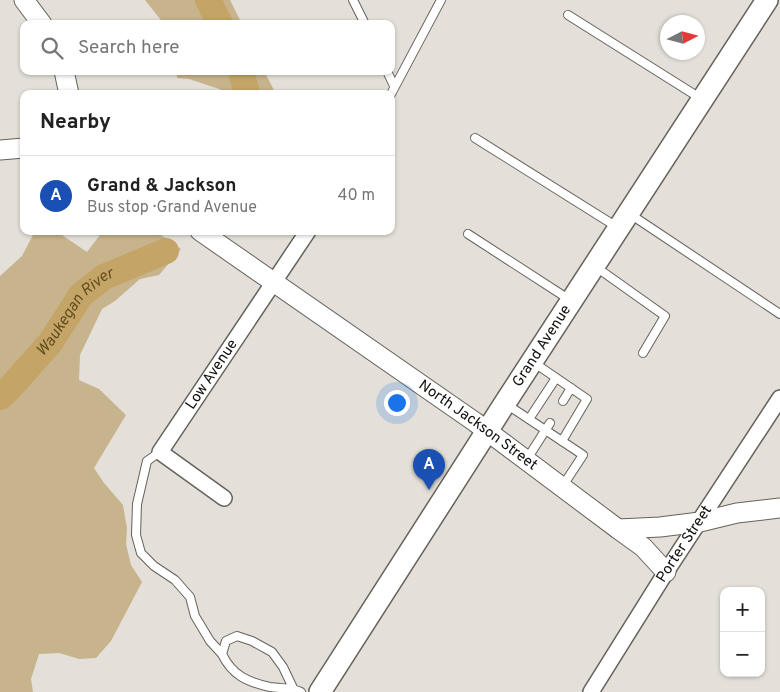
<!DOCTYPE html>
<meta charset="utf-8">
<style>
body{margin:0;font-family:Overpass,sans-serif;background:#f6f6f6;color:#222}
.controls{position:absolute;right:15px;bottom:15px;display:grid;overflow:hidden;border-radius:10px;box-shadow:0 1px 4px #0004}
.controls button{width:45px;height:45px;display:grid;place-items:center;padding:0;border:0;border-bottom:1px solid #e0e0e0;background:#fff;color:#222;font:25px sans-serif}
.compass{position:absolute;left:660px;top:15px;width:45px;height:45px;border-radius:50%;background:#fff;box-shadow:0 1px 4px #0004;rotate:84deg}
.you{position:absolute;left:396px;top:402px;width:18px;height:18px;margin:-12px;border:4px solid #fff;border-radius:50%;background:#1a73e8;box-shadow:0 0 0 8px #1a73e833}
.badge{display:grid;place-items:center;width:32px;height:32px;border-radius:50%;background:#ea580c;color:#fff;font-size:16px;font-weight:700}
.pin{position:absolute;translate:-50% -41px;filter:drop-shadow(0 1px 2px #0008)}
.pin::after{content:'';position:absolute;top:26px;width:18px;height:15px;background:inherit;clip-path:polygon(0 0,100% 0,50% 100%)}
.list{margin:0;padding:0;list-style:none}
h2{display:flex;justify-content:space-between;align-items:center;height:65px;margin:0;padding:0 20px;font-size:21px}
h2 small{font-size:16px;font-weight:400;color:#767676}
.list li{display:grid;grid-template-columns:32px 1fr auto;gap:15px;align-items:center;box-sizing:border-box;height:80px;padding:0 20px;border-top:1px solid #e0e0e0}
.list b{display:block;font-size:19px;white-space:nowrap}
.list p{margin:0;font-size:16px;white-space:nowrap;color:#767676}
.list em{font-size:16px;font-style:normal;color:#767676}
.icon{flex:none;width:28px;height:28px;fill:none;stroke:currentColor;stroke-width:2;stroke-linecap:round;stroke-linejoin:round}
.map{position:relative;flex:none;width:780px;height:692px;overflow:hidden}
.search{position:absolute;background:#fff;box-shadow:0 1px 4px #0004;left:20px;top:20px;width:375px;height:55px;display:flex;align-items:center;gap:12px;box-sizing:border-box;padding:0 18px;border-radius:10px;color:#767676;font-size:19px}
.panel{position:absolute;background:#fff;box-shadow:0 1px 4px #0004;left:20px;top:90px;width:375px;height:145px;border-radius:10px}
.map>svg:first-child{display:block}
.green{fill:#c7b38c}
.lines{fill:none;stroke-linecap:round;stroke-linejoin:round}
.river{stroke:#c4a567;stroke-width:26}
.service-casing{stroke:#65625b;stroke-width:10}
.minor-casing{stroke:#65625b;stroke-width:18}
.tertiary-casing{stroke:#65625b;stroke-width:21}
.secondary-casing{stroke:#65625b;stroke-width:24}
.service{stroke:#fff;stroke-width:8}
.minor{stroke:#fff;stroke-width:15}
.tertiary{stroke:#fff;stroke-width:19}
.secondary{stroke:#fff;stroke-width:21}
.labels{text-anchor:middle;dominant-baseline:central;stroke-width:4;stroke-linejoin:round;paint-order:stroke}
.street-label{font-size:15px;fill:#11100d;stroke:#e4e0d9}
.water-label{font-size:16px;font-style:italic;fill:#644e1e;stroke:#e4e0d9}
</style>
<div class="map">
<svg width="780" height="692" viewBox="0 0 780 692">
<rect width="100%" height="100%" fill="#e4e0d9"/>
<g class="green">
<path d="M145 0H230L242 24H164Z"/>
<path d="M177 71H264L276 94H234L189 79 177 78Z"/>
<path d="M35 231H56L87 252 103 231H155L181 249 159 275 140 279 115 301 102 309 80 355 79 380 99 389 126 415 94 468 104 483 123 505 127 528 126 544 131 565 142 582 111 641 96 658 79 659 59 653 39 654 31 679 33 692H0V276L22 256Z"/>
</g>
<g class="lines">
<g class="river">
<path d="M208 0 220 24"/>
<path d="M241 71 247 94"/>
<path id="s1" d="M0 397 8 390 50 343 81 295 104 277 166 251"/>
</g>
<defs>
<g id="service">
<path d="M353 0 365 24"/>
<path d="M568 15 700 98"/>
<path d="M387 71 394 86"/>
<path d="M391 94 441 0"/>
<path d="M475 138 617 227"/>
<path d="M630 214 780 314"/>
<path d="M468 234 570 300"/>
<path d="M596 267 665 316 643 353"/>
<path d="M533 362 587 399 562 441"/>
<path d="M563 401 571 388"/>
<path d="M506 404 583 455 562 487"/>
<path d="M529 419 556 378"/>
<path d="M160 452 147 461 137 504 136 535 141 553 154 566 175 580 190 597 195 616 210 641 222 654"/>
<path d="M527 459 550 423"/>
<path d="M293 688 283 667 272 652 252 641 237 636 226 641 222 654C232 675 247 682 270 687 281 689 291 687 301 692"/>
</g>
<g id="minor">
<path id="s2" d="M224 498 160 452 308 231"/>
<path id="s3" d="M591 692 666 572 780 398"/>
</g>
<g id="tertiary">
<path d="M24 0 42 24"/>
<path d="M64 71 69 94"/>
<path d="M0 150 24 148"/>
<path id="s4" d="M200 231 475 422 618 529 660 527 700 522 737 513 780 508"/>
<path d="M618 529 643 547 666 572"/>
</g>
<g id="secondary">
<path id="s5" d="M320 692 505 403 767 0"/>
</g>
</defs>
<use href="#service" class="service-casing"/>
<use href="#minor" class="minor-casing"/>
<use href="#tertiary" class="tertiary-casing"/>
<use href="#secondary" class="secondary-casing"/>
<use href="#service" class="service"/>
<use href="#minor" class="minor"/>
<use href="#tertiary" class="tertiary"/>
<use href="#secondary" class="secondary"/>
</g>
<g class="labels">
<g class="street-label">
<text stroke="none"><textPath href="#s5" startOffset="411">Grand Avenue</textPath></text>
<text stroke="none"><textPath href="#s2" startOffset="172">Low Avenue</textPath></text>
<text stroke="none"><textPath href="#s4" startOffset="339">North Jackson Street</textPath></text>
<text stroke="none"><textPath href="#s3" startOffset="175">Porter Street</textPath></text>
</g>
<g class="water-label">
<text stroke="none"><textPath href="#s1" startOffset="114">Waukegan River</textPath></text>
</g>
</g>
</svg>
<div class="controls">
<button>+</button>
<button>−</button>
</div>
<svg class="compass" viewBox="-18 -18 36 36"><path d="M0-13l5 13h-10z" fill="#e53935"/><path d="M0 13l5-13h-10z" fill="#767676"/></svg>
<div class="you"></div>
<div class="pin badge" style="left:429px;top:490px;background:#1a4fb4">A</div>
<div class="search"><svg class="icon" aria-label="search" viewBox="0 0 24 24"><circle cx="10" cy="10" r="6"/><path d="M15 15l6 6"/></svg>Search here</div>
<section class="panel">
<h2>Nearby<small></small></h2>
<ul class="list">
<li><span class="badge" style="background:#1a4fb4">A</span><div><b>Grand &amp; Jackson</b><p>Bus stop · Grand Avenue</p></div><em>40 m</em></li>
</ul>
</section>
</div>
